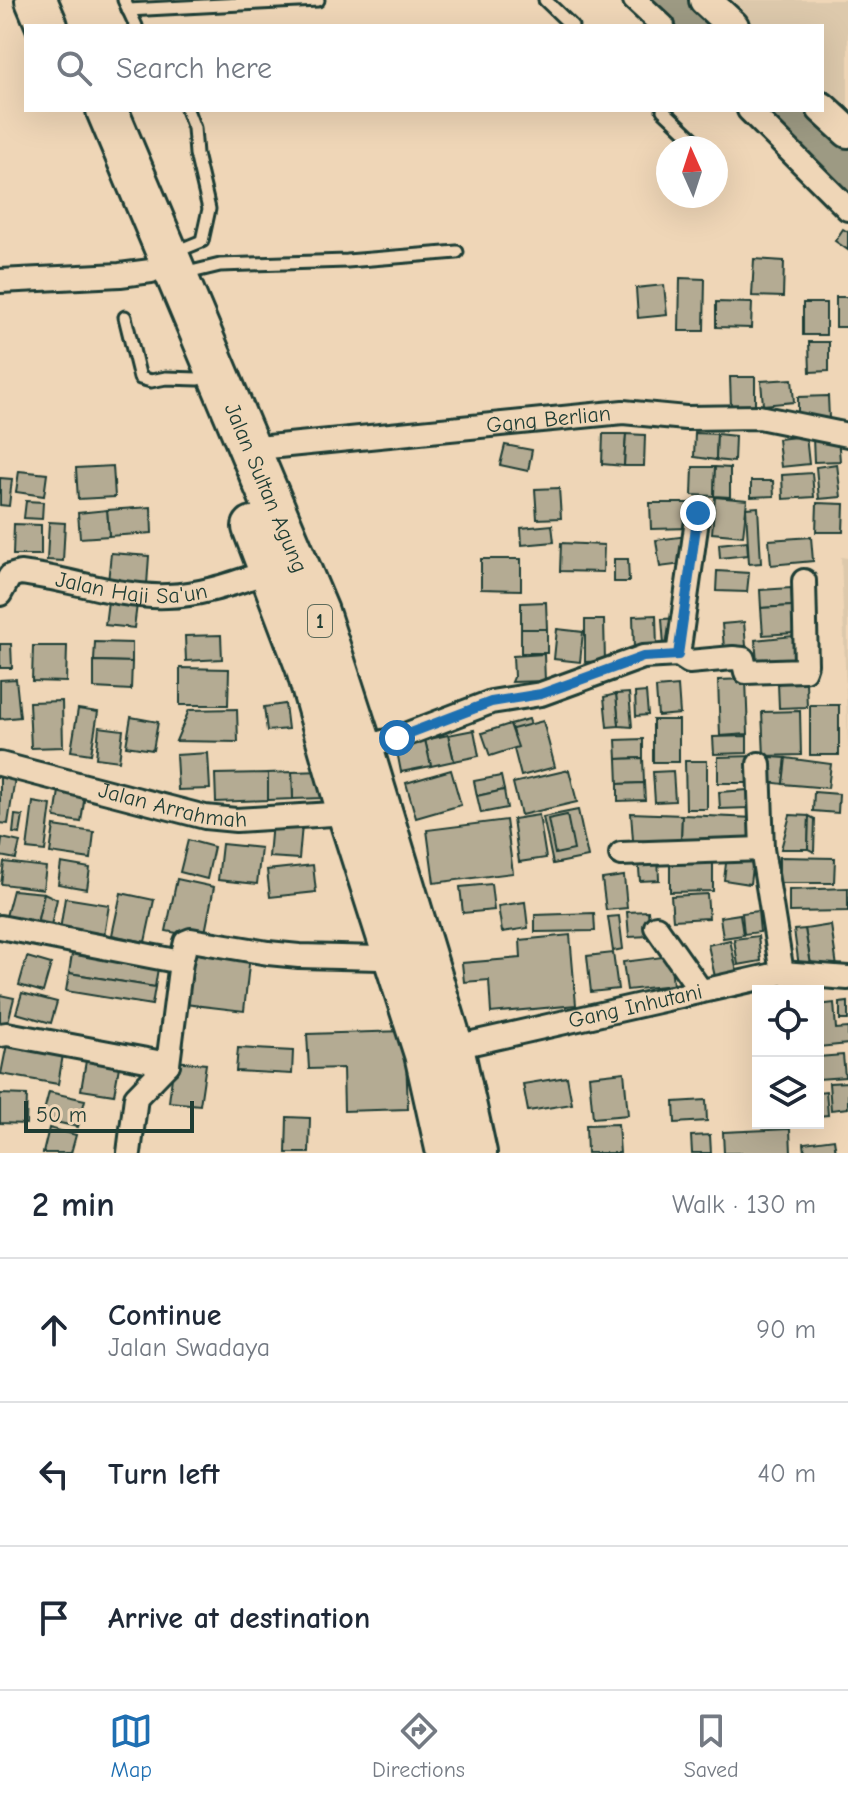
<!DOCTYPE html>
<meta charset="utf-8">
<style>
body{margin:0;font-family:"Comic Neue",sans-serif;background:#f6f6f7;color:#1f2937}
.controls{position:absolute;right:24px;bottom:24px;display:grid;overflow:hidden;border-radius:0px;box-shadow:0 8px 32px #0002}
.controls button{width:72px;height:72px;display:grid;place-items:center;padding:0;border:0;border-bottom:2px solid #e0e1e3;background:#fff;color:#1f2937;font:40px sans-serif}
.compass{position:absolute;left:656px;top:136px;width:72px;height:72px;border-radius:50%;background:#fff;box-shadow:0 8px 32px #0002;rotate:357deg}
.scale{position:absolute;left:24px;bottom:20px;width:170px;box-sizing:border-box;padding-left:8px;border:4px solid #1f3d34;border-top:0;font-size:22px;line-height:28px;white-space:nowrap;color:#1f3d34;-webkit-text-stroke:6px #efd6b7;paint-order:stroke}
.stop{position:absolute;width:24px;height:24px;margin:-18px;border:6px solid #1f6fb2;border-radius:50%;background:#fff}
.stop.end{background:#1f6fb2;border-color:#fff;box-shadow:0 2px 8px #0008}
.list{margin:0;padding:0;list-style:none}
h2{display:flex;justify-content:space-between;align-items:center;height:104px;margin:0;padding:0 32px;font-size:34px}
h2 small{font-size:26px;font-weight:400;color:#747a83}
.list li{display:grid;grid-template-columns:52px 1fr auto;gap:24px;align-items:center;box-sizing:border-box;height:144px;padding:0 32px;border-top:2px solid #e0e1e3}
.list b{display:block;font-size:30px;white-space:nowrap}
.list p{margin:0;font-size:26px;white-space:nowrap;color:#747a83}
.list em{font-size:26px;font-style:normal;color:#747a83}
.icon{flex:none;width:44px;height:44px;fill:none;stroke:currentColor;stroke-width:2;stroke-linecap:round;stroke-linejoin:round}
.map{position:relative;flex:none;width:848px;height:1153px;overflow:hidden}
.search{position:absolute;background:#fff;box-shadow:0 8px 32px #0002;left:24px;right:24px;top:24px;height:88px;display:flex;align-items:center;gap:20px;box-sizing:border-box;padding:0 28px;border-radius:0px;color:#747a83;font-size:30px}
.sheet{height:536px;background:#fff}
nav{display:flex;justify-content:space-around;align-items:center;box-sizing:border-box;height:112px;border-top:2px solid #e0e1e3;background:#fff;font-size:22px;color:#747a83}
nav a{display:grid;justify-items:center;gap:4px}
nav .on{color:#1f6fb2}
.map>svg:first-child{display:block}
.built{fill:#ddc9ac}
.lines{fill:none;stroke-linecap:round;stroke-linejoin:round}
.river{stroke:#9d9a83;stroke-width:40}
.building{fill:#b4ab93;stroke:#1f3d34;stroke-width:2}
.lane-casing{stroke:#1f3d34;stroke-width:17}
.street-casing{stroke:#1f3d34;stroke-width:28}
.secondary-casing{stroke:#1f3d34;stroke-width:36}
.highway-casing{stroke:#1f3d34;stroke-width:46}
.lane{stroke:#efd6b7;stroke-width:11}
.street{stroke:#efd6b7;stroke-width:22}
.secondary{stroke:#efd6b7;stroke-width:30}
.highway{stroke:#efd6b7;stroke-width:40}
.route{stroke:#1f6fb2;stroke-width:10}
.labels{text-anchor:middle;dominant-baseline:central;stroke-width:8;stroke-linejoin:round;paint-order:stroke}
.shield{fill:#efd6b7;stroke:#5d6b5b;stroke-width:2}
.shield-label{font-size:20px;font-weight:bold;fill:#1f3d34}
.street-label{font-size:22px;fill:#1f3d34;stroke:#efd6b7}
</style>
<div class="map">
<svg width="848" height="1153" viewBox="0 0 848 1153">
<rect width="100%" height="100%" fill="#efd6b7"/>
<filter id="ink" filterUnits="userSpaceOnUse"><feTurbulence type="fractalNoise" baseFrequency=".0125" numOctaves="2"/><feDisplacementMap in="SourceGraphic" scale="16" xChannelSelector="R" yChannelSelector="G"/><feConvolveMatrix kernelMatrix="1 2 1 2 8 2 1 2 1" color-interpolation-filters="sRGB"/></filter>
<g filter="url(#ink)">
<g class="built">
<path d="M705 0H848V132L822 108V26H733Z"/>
<path d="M841 557 848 558V748Z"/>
</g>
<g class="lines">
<g class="river">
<path d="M662 0 690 26"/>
<path d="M780 110 848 173"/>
</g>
</g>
<g class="building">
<path d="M843 229 848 232V250L835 241Z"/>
<path d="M754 259 784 261 783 297 752 296Z"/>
<path d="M680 278 705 279 704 331H679Z"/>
<path d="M664 285 667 315 638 318 636 288Z"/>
<rect x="836" y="297" width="12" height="30"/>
<path d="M716 302 752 303 751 328 716 327Z"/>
<rect x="803" y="303" width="23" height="32"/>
<path d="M809 342H829V371L810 372Z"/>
<path d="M730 377H755V407H731Z"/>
<path d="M792 379 794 402 763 405 761 381Z"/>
<path d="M828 396 829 418 798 419V397Z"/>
<path d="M695 433 717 434 716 460 694 457Z"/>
<path d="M603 434H626L624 466 602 464Z"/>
<path d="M626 434 645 435 644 466H624Z"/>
<path d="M717 434 735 436 734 462 716 460Z"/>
<path d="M806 436 809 464 781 467 778 439Z"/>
<path d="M838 436 840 461 814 462 813 438Z"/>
<path d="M505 445 532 450 528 471 500 465Z"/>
<path d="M837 464 841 497 819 499 816 467Z"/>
<path d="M113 466 115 497 78 499 76 468Z"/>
<path d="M693 467H715L714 496 692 495Z"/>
<path d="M715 467 730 468V497L714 496Z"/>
<path d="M19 471 47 474 44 496 16 492Z"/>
<path d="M812 473 814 497 783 499 782 475Z"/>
<path d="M0 478 12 479 9 506 0 505Z"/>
<path d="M751 481H773L774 496 751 497Z"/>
<path d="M559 488 561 518 537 519 535 489Z"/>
<path d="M715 497 747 500 743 536 712 533Z"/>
<path d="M26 501 43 502 42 519 24 518Z"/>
<path d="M650 503H691V528L651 529Z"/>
<path d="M817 503 844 504 843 532H816Z"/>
<path d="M151 507 152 533 109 536 107 510Z"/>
<path d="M758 507 761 563 749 564 746 508Z"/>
<path d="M107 510 109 536 80 538 78 513Z"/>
<path d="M49 522 65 523 63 561 47 560Z"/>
<path d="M14 524 41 525V555H13Z"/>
<path d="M552 525 554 542 522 545 521 528Z"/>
<path d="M687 536 691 563 660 567 656 540Z"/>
<path d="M811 537 813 561 771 565 769 540Z"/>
<path d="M747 541 748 555 720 558 719 544Z"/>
<path d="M561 543 604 545 603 572 560 571Z"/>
<path d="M111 553 149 556 147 585 108 582Z"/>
<path d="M481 559H521V590L481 589Z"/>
<path d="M614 559H628L629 582H614Z"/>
<path d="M717 571 749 573 747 592 716 591Z"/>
<path d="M791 588 792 606 761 608 760 590Z"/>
<path d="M109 593 138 597 134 628 105 625Z"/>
<path d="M546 602 547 629H521V603Z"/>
<path d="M792 606 794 633 763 635 761 608Z"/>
<path d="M656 615 657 648 634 649 633 616Z"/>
<path d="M681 618 683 644 664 645 662 619Z"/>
<path d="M585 620H604L605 661 585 662Z"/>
<path d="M744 622 746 646 724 648 722 624Z"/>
<rect x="521" y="629" width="26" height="24"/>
<path d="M557 629 583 632 580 662 554 659Z"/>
<path d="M221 635 222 659 186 661 185 636Z"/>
<path d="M793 636 795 659 757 662 755 640Z"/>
<path d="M95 642 132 643V662L94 661Z"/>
<path d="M0 644H11L12 668H0Z"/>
<path d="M33 646H67L66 682 32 681Z"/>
<path d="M544 654 545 681 512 682 514 677 513 656Z"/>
<path d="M94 661 132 662 131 690 94 688Z"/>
<path d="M180 668 229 669 228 705H180Z"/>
<path d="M16 679 20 717 0 719V680Z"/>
<path d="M746 679 748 734 720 736 718 680Z"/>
<path d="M806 682 807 707 779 708 778 683Z"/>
<path d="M678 686 680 714 658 716 656 688Z"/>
<path d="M646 692 648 715 636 716 635 693Z"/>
<path d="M629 693 632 727 619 726 616 694Z"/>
<path d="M616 694 619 726 607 727 604 697Z"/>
<path d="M62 701 63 747 31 748 29 702Z"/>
<path d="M285 704 288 729 267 731 264 707Z"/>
<rect x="810" y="705" width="29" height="50"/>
<path d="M78 709 98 712 91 754 71 751Z"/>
<path d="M237 709 238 742 176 741 189 710Z"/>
<path d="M800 711 801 755 764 756 762 712Z"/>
<path d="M131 717 158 722 153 750 126 746Z"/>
<path d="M529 719 536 741 518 747 510 724Z"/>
<rect x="653" y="720" width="26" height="42"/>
<path d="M543 721 555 767 521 776 509 730Z"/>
<path d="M510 724 518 747 490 756 482 733Z"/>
<path d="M99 727 123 730 119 761 96 758Z"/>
<path d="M474 730 479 756 454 761 448 735Z"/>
<path d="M448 735 454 761 431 766 425 740Z"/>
<path d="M747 736V753L714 754 713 737Z"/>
<path d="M643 739V758L617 759 616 740Z"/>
<path d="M425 740 431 766 401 772 396 746Z"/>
<path d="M208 753 210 789 178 790 176 755Z"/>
<path d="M754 756 755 783H718V757Z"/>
<path d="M770 757 786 758 783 784 767 782Z"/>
<path d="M643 758 644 783 618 784 617 759Z"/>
<path d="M786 758 831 764 828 788 783 784Z"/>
<path d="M685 761H707V809H686Z"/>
<path d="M451 770 461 805 416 818 406 783Z"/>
<path d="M569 770 577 802 521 815 513 783Z"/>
<path d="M323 771 324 798 293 799 292 772Z"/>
<path d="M673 771 675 801 655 802 653 772Z"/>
<path d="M292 772 293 799 268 800V773Z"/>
<path d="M268 773V800L216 802 215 774Z"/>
<path d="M0 776 15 778 8 824 0 823Z"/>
<path d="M501 776 504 790 477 796 474 781Z"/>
<path d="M644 783 645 800 618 801V784Z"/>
<path d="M60 784 86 787 81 822 55 818Z"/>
<path d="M504 790 507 808 481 813 477 796Z"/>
<path d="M748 790 749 808 720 809 719 792Z"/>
<path d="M814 792 839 794 838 813 813 811Z"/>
<path d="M33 802 51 805 45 851 27 849Z"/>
<path d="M578 810 588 857 553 864 543 817Z"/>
<path d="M631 813 682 815 681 844 633 840Z"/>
<path d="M15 815 23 816 20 834 13 833Z"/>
<path d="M539 815 546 858 519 862 513 819Z"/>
<path d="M567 815 574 850 555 854 548 819Z"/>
<path d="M682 815 756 818 761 846 681 844Z"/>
<path d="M790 815 809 816 808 849H781Z"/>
<path d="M809 816 815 819 814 852 808 849Z"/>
<path d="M506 820 513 873 434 883 427 830Z"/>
<path d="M272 822 302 825 299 859 269 857Z"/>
<path d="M54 826 94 832 91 859 50 853Z"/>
<path d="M2 838 20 842 16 859 0 856Z"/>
<path d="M188 840 214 847 207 879 180 872Z"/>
<path d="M222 844 261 848 257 884 218 880Z"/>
<path d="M713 855V891L670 892V856Z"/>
<path d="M727 855 753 858 750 884 724 880Z"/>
<path d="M658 856 659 880 640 881 638 857Z"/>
<path d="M779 857 835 858 834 883H779Z"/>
<path d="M4 862 46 867 43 889 1 884Z"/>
<path d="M61 863 90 868 87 889 58 884Z"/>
<path d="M313 865 316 892 270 897 267 870Z"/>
<path d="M624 876 627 908 606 910 602 879Z"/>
<path d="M177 879 214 887 204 938 166 931Z"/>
<path d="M491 884 494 910 463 913 460 887Z"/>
<path d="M848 888V911L789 912V890Z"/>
<path d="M13 890 44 893 36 928 4 924Z"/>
<path d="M44 893 57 899 49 934 36 928Z"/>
<path d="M121 893 154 900 145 942 112 935Z"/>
<path d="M707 894 709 918 673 920 671 896Z"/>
<path d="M65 898 109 905 104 936 60 930Z"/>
<path d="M525 902 528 928 502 932 498 906Z"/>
<path d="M648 911 650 936 629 937 627 912Z"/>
<path d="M758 911 760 932 744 934 742 913Z"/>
<path d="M594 913 595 931 535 932V915Z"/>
<path d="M740 914 743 935 723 938 720 917Z"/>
<path d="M619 916 623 949 613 951 608 917Z"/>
<path d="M831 925 837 967 812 971 805 929Z"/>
<path d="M805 929 812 971 800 974 794 930Z"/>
<path d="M570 935 576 1005 491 1013 489 980 464 982 462 963 521 958 520 940Z"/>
<path d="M758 936 761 961 738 965 734 939Z"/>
<path d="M730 940 737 972 715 977 708 945Z"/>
<path d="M191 948 250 955 244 1011 185 1004Z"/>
<path d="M613 953 618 989 591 992 587 956Z"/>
<path d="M72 954 158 968 155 987 69 973Z"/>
<path d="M670 956 673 985 627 990 623 962Z"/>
<path d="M27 957 51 964 43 992 19 985Z"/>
<path d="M69 973 155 987 152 1005 66 991Z"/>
<path d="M22 993 57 1002 51 1023 16 1013Z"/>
<path d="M0 995 14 998 7 1026 0 1025Z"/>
<path d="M848 1002V1020H840V1003Z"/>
<path d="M834 1003 836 1029 848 1028V1044L819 1047 818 1005Z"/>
<path d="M405 1031 408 1109 344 1111 343 1068 309 1069 307 1034Z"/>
<path d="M8 1039 64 1049 58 1084 1 1074Z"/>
<path d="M238 1048 293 1051 292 1074 236 1071Z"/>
<path d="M87 1055 120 1061 114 1095 81 1090Z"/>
<path d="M843 1055 845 1077 818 1079V1057Z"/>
<path d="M174 1061 206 1064 200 1105 169 1102Z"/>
<path d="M624 1072 628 1115 593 1118 589 1076Z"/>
<path d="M567 1077 572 1104 528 1111 523 1084Z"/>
<path d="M848 1082V1108L831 1110 829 1083Z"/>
<path d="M826 1091 828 1115 818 1116V1092Z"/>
<path d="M49 1092 85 1100 78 1127 42 1119Z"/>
<path d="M0 1094 27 1095 26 1124 0 1123Z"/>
<path d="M706 1100 707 1121 675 1123 674 1102Z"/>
<path d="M287 1117 310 1118 309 1153H286Z"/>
<path d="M618 1124 620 1153H587L586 1125Z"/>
<path d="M49 1128 76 1135 71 1153H43Z"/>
<path d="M790 1129 791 1153H724L723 1132Z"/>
<path d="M710 1135 711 1153H692L691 1136Z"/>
<path d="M834 1139 836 1153H805L804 1143Z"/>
</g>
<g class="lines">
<defs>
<g id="lane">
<path d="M124 0 136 26"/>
<path d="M545 0 572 26"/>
<path d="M128 10 318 0"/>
<path d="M663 110 703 148"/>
<path d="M175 252 202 241 209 209 196 154 194 128 187 110"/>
<path d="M183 274 220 265 347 261 457 252"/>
<path d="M125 317 140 378 151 381 166 378 198 379"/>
</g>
<g id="street">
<path d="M635 0 663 26"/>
<path d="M749 110 848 209"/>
<path d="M0 281 120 275 151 271"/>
<path id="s1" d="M248 449 623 412 686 418 759 417 848 435"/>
<path id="s2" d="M0 594 10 576 20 573C69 578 117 598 167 596 203 595 237 582 270 571"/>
<path d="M678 655 698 513"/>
<path d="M362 748 397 738 491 702 541 694 643 657 678 655 689 662 733 658 743 659 746 672 804 670 806 664 804 581"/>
<path id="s3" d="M0 764 205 817 236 820 348 813"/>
<path d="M759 764 762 849 782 973"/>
<path d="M621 854 762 849"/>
<path d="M0 927 181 962"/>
<path d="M656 927 701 991"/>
<path d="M0 1035 7 1034 168 1064"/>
<path id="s4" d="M446 1049 782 973 848 978"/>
<path d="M129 1153 136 1097 168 1064 181 962 186 942 191 940 268 953 299 956 380 958 394 956"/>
</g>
<g id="secondary">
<path d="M705 0 733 26"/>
<path d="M822 108 848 132"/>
</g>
<g id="highway">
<path d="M36 0 47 26"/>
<path id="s5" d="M107 110 318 612 362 748 453 1048 476 1153"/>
<path d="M253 527 306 666 348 813 425 1054 447 1153"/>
</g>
</defs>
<use href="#lane" class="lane-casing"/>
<use href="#street" class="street-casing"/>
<use href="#secondary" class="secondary-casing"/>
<use href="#highway" class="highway-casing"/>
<use href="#lane" class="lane"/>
<use href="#street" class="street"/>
<use href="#secondary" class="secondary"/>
<use href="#highway" class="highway"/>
</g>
</g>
<g class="lines" filter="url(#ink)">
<path class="route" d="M397 738 491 702 541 694 643 657 678 655 698 513"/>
</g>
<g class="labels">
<rect class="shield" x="308" y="605" width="24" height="32" rx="6"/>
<g class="shield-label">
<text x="320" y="621">1</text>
</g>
<g class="street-label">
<text stroke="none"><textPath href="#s1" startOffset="302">Gang Berlian</textPath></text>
<text stroke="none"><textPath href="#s5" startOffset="410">Jalan Sultan Agung</textPath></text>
<text stroke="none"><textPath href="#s2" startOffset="144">Jalan Haji Sa'un</textPath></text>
<text stroke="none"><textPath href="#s3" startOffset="178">Jalan Arrahmah</textPath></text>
<text stroke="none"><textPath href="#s4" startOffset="194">Gang Inhutani</textPath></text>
</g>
</g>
</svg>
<div class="controls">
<button><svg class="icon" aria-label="locate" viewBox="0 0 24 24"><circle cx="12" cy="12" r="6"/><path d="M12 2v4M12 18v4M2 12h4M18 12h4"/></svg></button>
<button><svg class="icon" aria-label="layers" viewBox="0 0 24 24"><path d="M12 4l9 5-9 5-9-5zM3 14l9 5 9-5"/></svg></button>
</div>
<svg class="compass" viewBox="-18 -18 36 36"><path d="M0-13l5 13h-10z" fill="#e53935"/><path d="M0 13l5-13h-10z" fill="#747a83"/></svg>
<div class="scale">50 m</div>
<div class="stop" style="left:397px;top:738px"></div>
<div class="stop end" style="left:698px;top:513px"></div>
<div class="search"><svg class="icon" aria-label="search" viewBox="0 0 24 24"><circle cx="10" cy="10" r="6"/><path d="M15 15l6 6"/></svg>Search here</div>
</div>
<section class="sheet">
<h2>2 min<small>Walk · 130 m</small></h2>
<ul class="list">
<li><svg class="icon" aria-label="ahead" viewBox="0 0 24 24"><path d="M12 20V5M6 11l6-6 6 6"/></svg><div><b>Continue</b><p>Jalan Swadaya</p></div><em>90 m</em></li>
<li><svg class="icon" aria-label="left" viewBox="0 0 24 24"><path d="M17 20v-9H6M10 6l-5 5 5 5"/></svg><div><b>Turn left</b></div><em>40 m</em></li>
<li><svg class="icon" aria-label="arrive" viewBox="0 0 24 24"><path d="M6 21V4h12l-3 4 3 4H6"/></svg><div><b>Arrive at destination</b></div></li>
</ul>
</section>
<nav>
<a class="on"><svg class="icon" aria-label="map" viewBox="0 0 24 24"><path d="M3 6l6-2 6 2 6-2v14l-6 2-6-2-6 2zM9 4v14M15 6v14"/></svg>Map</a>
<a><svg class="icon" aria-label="directions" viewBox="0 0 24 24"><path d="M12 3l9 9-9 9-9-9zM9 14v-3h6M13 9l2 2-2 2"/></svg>Directions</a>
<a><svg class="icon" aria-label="saved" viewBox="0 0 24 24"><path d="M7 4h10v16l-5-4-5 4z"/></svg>Saved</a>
</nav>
